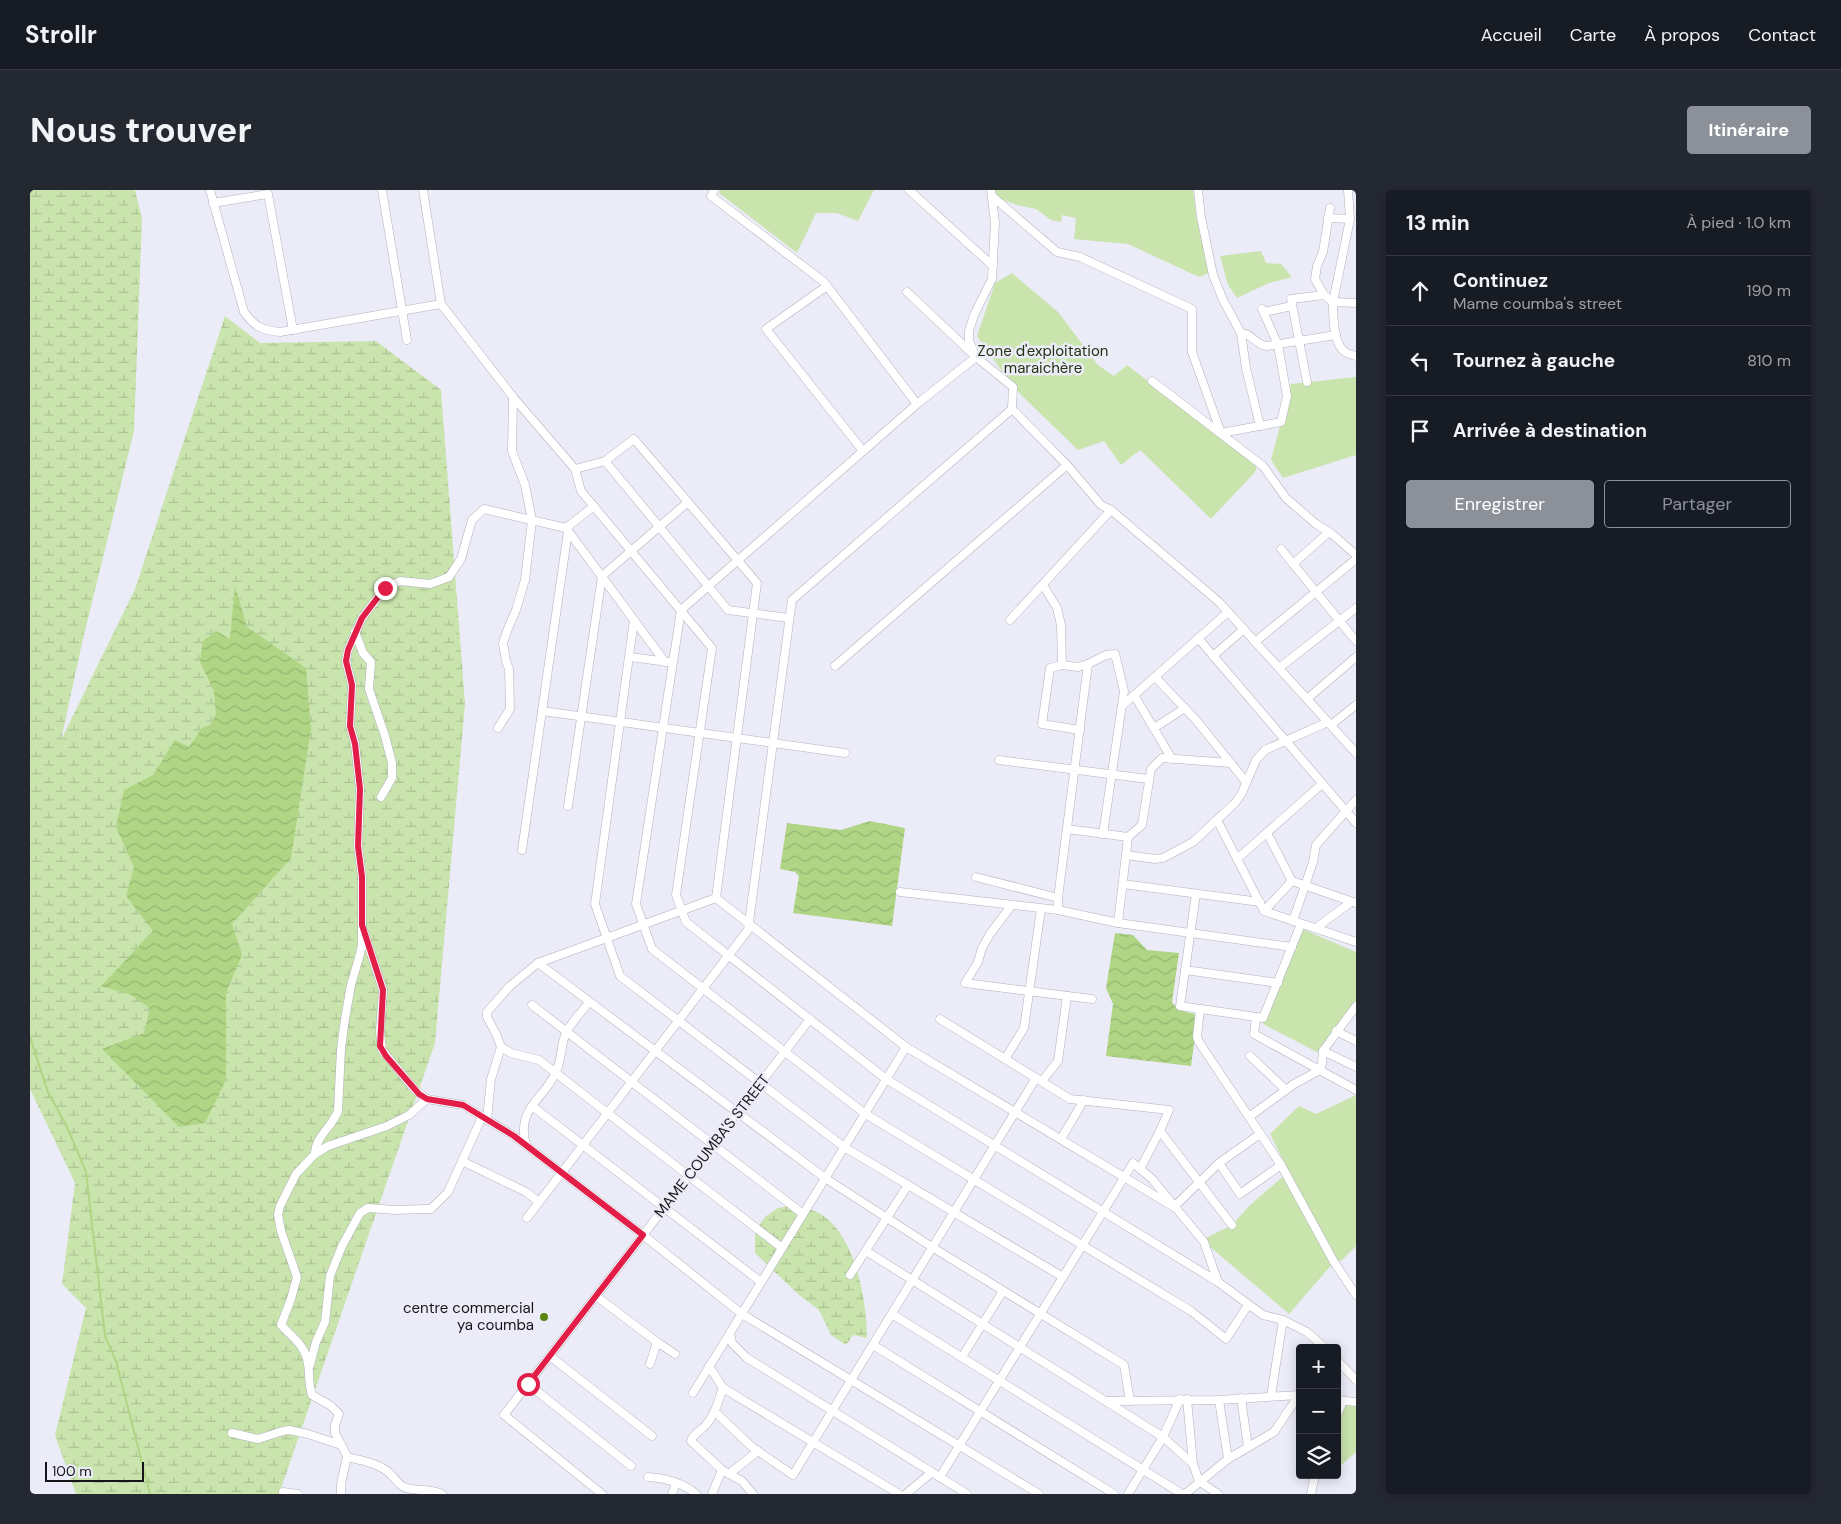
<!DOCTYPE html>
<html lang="fr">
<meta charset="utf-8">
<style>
body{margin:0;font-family:"DM Sans",sans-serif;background:#242831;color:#f1f3f6}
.controls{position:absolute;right:15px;bottom:15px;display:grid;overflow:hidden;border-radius:5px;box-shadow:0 2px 12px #0003}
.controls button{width:45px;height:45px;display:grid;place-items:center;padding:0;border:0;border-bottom:1px solid #363941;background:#171b24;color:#f1f3f6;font:25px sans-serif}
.scale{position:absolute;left:15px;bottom:12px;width:99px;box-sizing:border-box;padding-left:5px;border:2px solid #151519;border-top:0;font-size:14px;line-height:18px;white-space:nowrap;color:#151519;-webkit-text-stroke:4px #ececf8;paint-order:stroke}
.stop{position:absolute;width:15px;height:15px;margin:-11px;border:4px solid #e11d48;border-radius:50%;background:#fff}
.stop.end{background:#e11d48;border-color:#fff;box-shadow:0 1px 5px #0008}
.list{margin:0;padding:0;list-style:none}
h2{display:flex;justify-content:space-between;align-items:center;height:65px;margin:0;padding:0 20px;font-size:21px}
h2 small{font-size:16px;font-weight:400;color:#9ea1a6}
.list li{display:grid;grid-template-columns:32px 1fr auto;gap:15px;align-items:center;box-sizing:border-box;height:70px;padding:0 20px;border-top:1px solid #363941}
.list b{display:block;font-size:19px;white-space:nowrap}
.list p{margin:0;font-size:16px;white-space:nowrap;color:#9ea1a6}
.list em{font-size:16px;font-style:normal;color:#9ea1a6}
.actions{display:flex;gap:10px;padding:15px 20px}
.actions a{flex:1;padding:11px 0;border:1px solid #8c9099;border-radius:5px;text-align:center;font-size:18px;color:#8c9099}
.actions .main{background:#8c9099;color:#fff}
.icon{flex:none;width:28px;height:28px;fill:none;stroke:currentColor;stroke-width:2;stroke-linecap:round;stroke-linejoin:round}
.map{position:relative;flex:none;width:1326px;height:1304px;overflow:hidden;border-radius:5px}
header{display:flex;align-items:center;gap:30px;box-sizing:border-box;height:70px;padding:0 25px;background:#171b24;border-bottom:1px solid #363941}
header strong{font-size:24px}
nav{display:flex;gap:28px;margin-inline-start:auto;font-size:18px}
.intro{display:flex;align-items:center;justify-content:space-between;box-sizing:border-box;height:120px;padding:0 30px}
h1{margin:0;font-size:35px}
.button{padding:12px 22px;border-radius:5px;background:#8c9099;color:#fff;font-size:18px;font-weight:700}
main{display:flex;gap:30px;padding:0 30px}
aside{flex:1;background:#171b24;border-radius:5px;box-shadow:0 2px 12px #0003}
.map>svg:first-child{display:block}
.green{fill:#c9e4ad}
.wetland{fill:url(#wetland-marsh)}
.water{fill:url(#water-waves)}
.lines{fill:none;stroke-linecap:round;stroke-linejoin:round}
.stream{stroke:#b0d585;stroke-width:2}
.street-casing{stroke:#b1b1bd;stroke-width:9}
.street{stroke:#fff;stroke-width:8}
.route{stroke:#e11d48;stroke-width:6}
.poi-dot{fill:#5a850f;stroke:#ececf8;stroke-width:2}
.labels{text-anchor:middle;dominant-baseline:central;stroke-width:5;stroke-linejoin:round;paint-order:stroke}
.park-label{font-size:15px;fill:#233211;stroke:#ececf8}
.street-label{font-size:15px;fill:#151519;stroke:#ececf8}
.poi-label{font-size:15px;fill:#151519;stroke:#ececf8;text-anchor:end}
</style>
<header>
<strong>Strollr</strong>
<nav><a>Accueil</a><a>Carte</a><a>À propos</a><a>Contact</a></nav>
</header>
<div class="intro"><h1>Nous trouver</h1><a class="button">Itinéraire</a></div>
<main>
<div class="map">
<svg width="1326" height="1304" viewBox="0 0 1326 1304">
<defs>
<pattern id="wetland-marsh" width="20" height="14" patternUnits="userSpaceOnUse" patternTransform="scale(1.25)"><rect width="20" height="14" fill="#c9e4ad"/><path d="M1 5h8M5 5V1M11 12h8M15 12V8" fill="none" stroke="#acc394"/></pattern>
<pattern id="water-waves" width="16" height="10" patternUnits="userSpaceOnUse" patternTransform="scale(1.25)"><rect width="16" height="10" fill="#b0d585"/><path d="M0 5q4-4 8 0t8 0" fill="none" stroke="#96b672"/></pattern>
</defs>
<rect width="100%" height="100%" fill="#ececf8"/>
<g class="green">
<path d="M691 0H844L828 31 807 23H786L767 63 689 3Z"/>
<path d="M961 0H1163L1167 32 1174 41 1182 82 1169 87 1098 54 1044 49 1046 28 1032 25 1031 32 1021 30 1006 19 987 15 962 6Z"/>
<path d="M1231 61 1236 73 1251 74 1262 87 1239 93 1207 108 1198 95 1190 66Z"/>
<path d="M982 83 1028 122 1068 175 1084 186 1097 175 1187 244 1227 277 1225 282 1181 329 1110 260 1091 275 1074 251 1048 260 983 197 947 146 965 93Z"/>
<path d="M1326 187V265L1253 288 1241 270 1261 194Z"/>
<path d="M1270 738 1326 762V815L1287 862 1233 834Z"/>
<path d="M1326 905V1056L1311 1071 1304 1070V1072L1259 1124 1172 1050 1202 1035 1220 1015 1256 984 1295 1053 1240 944 1269 916 1286 924Z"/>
<path d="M1317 1211 1326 1213V1262L1310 1276 1307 1275V1231Z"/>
</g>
<g class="wetland">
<path d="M0 0H105L112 29 104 241 52 453 31 550 105 399 195 126 230 153 346 151 411 200 435 514 405 853 249 1304H46L25 1245 56 1118 32 1094 45 993 0 899Z"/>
<path d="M763 1015C774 1018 786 1020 795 1027 826 1050 837 1112 837 1148L823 1145 816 1155 801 1145 789 1120 769 1105 725 1063V1041L736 1026 748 1018Z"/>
</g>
<g class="water">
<path d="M205 396 217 437 276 478 281 539 261 668 202 734 212 765 196 803V890L175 933 149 937 72 859 114 843 120 818 101 805 71 796 123 741 96 706 104 677 86 637 94 600 123 585 145 550 159 557 172 538 180 535 186 525 184 501 170 472 173 451 186 441 200 449Z"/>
<path d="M840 631 875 638 862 736 763 723 769 686 765 682 750 679 757 633 811 640Z"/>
<path d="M1085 743 1103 745 1117 760 1149 763 1142 812 1148 820 1168 825 1161 876 1076 866 1083 814 1076 798Z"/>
</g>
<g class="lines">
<path class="stream" d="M0 847 18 902 37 937 56 982 75 1146 86 1171 120 1304"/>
<defs>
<g id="street">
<path d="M180 0 214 122C225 137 231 140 250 142L411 114 483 207 545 279 551 301 682 458 646 705 656 732 856 889 1188 1092 1233 1125 1253 1130 1277 1142 1295 1158"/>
<path d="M352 0 377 150"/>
<path d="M393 0 411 114"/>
<path d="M684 0 681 6 794 92 887 214"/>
<path d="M879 0 963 76"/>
<path d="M1168 0 1171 27 1183 85 1193 110 1211 143 1216 178 1230 236"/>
<path d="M1318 0 1320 29 1303 112C1303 125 1303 154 1315 162 1318 164 1322 165 1326 166"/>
<path d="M962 6 1027 62 1050 67 1162 119V162L1191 243"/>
<path d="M183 13 238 4 263 140"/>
<path d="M1300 18 1293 62 1287 76 1285 89 1294 105 1303 112 1326 113"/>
<path d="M1298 28 1320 29"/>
<path d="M797 96 736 139 833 261"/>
<path d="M877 102 946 167 983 197 982 219 1037 275 1071 315 1081 320 1189 412 1326 563"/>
<path d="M1234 122 1262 116"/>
<path d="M1211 143C1222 143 1225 155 1237 156L1306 145"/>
<path d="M945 164 939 151V141L944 125 962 89 965 33 961 0"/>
<path d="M946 167 887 214 651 420 606 714 622 759 834 923 1161 1121 1196 1149 1218 1115"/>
<path d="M1122 191 1233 276 1256 308 1286 334 1302 344 1326 365"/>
<path d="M1277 192 1261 109 1294 105"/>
<path d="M1191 243 1251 232 1257 206 1248 155 1232 119"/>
<path d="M575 271 698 420 759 428"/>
<path d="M545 279 575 271 604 249 727 393 686 708"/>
<path d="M536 338 564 316"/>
<path d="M1251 359 1326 451"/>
<path d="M1263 374 1299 342"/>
<path d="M1013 395 1027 418 1031 435 1032 475"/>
<path d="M604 430 565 714 590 786 814 957 1033 1087"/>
<path d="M980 430 1081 320"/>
<path d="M325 442 333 463 341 472 339 499 355 546 362 573V588L351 607"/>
<path d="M1168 448 1326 633"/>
<path d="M1225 452 1326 369"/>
<path d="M1183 466 1214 439"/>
<path d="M600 467 638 472"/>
<path d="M805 476 1037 275"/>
<path d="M1249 478 1326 418"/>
<path d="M1125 487 1166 530 1216 592"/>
<path d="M1104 505 1142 569"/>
<path d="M1277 509 1326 467"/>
<path d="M1092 516 1198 422"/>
<path d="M512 521 815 563"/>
<path d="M1301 535 1326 515"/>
<path d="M468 538 480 519 479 479 476 471 473 453 477 441 486 420 495 390 502 330 495 295 482 261 483 207"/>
<path d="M1124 538 1155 518"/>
<path d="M1050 540 1012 534 1020 478 1032 475 1048 477 1058 474 1076 465 1085 464 1094 501 1073 644"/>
<path d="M969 570 1118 589"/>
<path d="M538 616 572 386 658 312"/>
<path d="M1187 630 1234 721 1326 752"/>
<path d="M1037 639 1098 647"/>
<path d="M1237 643 1262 691 1326 713"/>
<path d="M492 660 538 341"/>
<path d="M1096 665 1125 669 1133 668 1163 652 1205 613 1212 603 1226 570 1235 560 1298 532"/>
<path d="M1207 669 1292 594"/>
<path d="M946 687 1028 708"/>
<path d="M1093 694 1230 712"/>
<path d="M870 702 1028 720 1088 733 1262 757"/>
<path d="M1166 704 1150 816 1233 828 1271 734"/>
<path d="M686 708 876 857 1144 1017 1189 973 1230 944"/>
<path d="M981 716 960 744 952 758 948 772 935 793 1062 809"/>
<path d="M1028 720V708L1058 474"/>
<path d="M1234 721 1262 691"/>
<path d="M1263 731 1283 672 1286 655 1326 610"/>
<path d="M1088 733 1098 647 1112 635 1121 579 1132 568 1201 573"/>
<path d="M1286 738 1321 712"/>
<path d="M334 742 353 800 350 842 352 860 385 900 397 909"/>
<path d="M508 773 795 988 902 1057 1094 1175 1100 1211"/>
<path d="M1155 780 1248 793"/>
<path d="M502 815 773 1024"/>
<path d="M1170 819 1167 847 1169 852 1251 975 1304 1072 1326 1105"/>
<path d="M1226 827 1224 844 1326 900"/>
<path d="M910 829 1040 909 1139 920 1130 941 1110 979"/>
<path d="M1306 841 1326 851"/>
<path d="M471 857 481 863 509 870 752 1058"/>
<path d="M1293 861 1326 877"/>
<path d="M1220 866 1256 900"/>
<path d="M975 869 994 838 1011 719"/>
<path d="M1012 891 1028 871 1037 806"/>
<path d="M502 916 731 1092"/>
<path d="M1219 927 1264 894 1288 881 1292 874 1293 861 1326 816"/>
<path d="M457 930 461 889 471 857 467 846 457 827V822L480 796 508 773 686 708"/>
<path d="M1130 941 1202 1035"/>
<path d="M1031 949 1054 910"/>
<path d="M496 955C486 919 512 911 525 884 532 872 530 856 536 843 541 832 552 822 559 812"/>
<path d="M285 964C285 947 302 937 308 921L311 859 315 829 321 795 330 764 332 754V687L328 656 330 599 325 554 320 535 322 495 316 471 318 460 332 428 355 398 370 391 400 394 419 387 431 369 442 330 454 319 536 338 635 472"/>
<path d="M432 971 496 1002 509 1012"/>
<path d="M1189 973 1210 1004 1251 975"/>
<path d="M497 1028 718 740 762 410 982 219"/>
<path d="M836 1061 1133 1247 1163 1274 1169 1291 1188 1304"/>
<path d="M820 1085 878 995"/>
<path d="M566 1106 627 1152 645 1164"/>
<path d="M862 1124 1152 1304"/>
<path d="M700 1143 702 1153 717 1168 937 1304"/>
<path d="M843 1155 1084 1304"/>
<path d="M520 1166 622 1246"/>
<path d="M932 1167 973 1101"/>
<path d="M1307 1170 1326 1190"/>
<path d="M620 1174 627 1152"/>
<path d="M280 1175 286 1152 295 1132 300 1086 312 1056 330 1023 338 1018 365 1020 394 1019H401L418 1002 452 927"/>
<path d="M679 1176 693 1198 869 1304"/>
<path d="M498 1194 601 1276"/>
<path d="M693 1198C688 1212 685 1225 675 1236 670 1241 663 1244 661 1251L692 1280 712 1291 723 1304"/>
<path d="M663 1203 876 857"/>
<path d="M1241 1206 1253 1130"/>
<path d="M1211 1208 1218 1257"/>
<path d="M1157 1209 1163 1274"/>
<path d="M1189 1210 1198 1269"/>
<path d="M1307 1210 1326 1212"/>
<path d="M1077 1211 1189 1210 1270 1205"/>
<path d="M685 1222 722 1257 763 1285 1006 888"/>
<path d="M1307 1225 1313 1211"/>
<path d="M202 1243 228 1249 253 1241 259 1240 278 1244 311 1255"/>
<path d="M317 1267C331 1270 346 1273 357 1281 364 1286 367 1294 374 1297 385 1302 400 1298 412 1304"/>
<path d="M699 1284 728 1261"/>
<path d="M618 1287C635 1288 653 1293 666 1304"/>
<path d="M910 1287 1103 973 1122 989 1174 1052 1188 1092"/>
<path d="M253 1302 268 1304"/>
<path d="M311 1304V1294L317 1266 305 1243V1235L309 1224 301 1216 282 1205C278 1194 280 1185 278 1174 276 1156 262 1147 251 1135L261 1109 267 1087 251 1041 248 1025 250 1016 266 984 285 964 298 956 357 936 379 925 397 909 433 915 484 946 613 1045 712 1124 1009 1304"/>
<path d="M572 1304 474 1225 780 829"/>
<path d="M642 1304 646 1293"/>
<path d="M682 1304 692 1280"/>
<path d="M876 1304 902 1282"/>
<path d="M1098 1304 1133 1247 1150 1209"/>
<path d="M1155 1304 1198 1269 1244 1242 1269 1205"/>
<path d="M1281 1304 1285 1285"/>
</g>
</defs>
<use href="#street" class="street-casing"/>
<use href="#street" class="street"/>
</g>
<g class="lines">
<path class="route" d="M355 398 332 428 318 460 316 471 322 495 320 536 325 554 330 599 328 656 332 687V735L353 800 350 856 356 866 389 904 397 909 433 915 484 946 613 1045 498 1194"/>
</g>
<circle class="poi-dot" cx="514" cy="1127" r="5"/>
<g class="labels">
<g class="park-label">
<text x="1013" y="161">Zone d'exploitation<tspan x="1013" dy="17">maraichère</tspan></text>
</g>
<g class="street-label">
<text transform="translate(682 956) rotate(-52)">MAME COUMBA'S STREET</text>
</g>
<g class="poi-label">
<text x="504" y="1118">centre commercial<tspan x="504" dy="17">ya coumba</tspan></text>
</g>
</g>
</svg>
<div class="controls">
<button>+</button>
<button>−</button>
<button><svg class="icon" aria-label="layers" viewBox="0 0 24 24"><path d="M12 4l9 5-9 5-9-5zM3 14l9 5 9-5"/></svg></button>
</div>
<div class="scale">100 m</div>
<div class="stop" style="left:498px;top:1194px"></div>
<div class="stop end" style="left:355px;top:398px"></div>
</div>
<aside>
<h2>13 min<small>À pied · 1.0 km</small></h2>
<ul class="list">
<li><svg class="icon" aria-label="ahead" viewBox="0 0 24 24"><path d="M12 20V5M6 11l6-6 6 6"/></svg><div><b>Continuez</b><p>Mame coumba's street</p></div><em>190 m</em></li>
<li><svg class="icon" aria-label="left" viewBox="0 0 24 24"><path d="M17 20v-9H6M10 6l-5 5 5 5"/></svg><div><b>Tournez à gauche</b></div><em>810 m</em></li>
<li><svg class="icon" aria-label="arrive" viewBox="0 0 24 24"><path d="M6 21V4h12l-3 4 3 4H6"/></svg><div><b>Arrivée à destination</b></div></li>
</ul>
<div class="actions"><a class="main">Enregistrer</a><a>Partager</a></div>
</aside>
</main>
